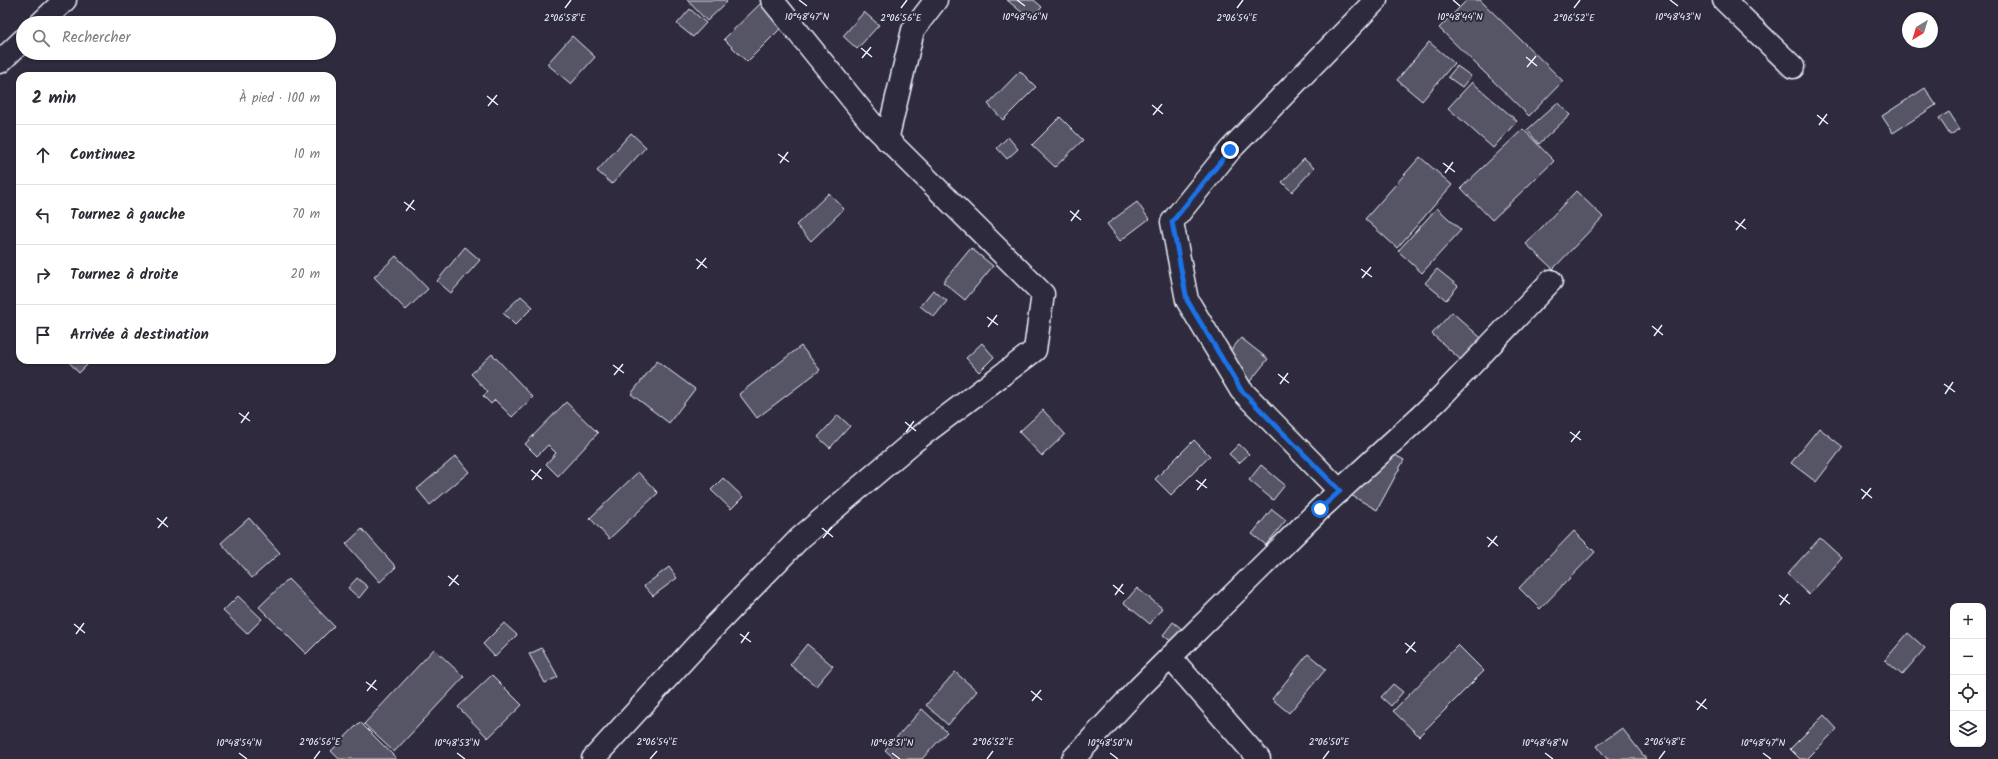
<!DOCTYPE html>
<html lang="fr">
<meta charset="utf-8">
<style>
body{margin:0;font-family:Kalam,sans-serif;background:#f2f2f3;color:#2b2b33}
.controls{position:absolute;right:12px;bottom:12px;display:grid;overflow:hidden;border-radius:8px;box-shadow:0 1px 3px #0004}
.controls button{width:36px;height:36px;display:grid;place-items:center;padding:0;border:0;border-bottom:1px solid #e1e1e2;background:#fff;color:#2b2b33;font:20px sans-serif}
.compass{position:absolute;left:1902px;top:12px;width:36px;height:36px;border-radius:50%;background:#fff;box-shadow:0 1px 3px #0004;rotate:218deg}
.stop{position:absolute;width:12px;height:12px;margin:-9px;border:3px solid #1a73e8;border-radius:50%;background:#fff}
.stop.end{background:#1a73e8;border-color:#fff;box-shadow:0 1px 4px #0008}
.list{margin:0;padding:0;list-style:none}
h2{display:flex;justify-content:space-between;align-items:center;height:52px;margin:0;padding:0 16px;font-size:17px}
h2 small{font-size:13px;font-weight:400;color:#7c7c81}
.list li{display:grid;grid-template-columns:26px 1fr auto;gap:12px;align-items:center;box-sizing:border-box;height:60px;padding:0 16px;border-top:1px solid #e1e1e2}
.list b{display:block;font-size:15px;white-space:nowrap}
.list em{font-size:13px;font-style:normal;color:#7c7c81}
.icon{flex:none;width:22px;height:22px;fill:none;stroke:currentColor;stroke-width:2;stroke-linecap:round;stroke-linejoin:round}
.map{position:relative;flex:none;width:1998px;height:759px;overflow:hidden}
.search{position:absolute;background:#fff;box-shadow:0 1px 3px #0004;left:16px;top:16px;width:320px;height:44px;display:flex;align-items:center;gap:10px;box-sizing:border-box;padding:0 14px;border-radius:22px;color:#7c7c81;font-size:15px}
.panel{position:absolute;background:#fff;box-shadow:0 1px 3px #0004;left:16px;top:72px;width:320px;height:292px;border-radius:12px}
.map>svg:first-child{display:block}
.building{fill:#575565;stroke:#e8f1f8}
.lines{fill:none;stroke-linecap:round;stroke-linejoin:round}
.minor-casing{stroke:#e8f1f8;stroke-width:25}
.minor{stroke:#2f2a3d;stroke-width:22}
.route{stroke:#1a73e8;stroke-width:5}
.ticks{fill:none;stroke:#e8f1f8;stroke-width:1.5}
.ticks-label{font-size:10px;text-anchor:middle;fill:#e8f1f8;stroke:#2f2a3d;stroke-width:4;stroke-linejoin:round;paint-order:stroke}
</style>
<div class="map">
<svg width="1998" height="759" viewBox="0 0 1998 759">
<rect width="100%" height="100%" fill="#2f2a3d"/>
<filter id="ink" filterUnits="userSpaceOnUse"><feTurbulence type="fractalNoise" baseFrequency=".025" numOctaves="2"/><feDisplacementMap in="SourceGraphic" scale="8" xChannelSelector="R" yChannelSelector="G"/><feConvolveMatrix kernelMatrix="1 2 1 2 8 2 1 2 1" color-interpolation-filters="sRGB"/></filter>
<g filter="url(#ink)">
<g class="building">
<path d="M687 0H725L727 2 707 21Z"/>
<path d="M1007 0H1034L1042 7 1031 20Z"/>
<path d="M1467 0H1480L1563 81 1529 116 1439 28Z"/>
<path d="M761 3 783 26 747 62 724 39Z"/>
<path d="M690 9 706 23 693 37 677 24Z"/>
<path d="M864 12 879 25 857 49 843 36Z"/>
<path d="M572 36 595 57 571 84 547 64Z"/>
<path d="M1429 42 1454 63 1422 101 1397 80Z"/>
<path d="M1457 66 1471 76 1462 87 1448 77Z"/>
<path d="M1020 71 1036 87 1003 120 988 104Z"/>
<path d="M1472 82 1517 121 1493 148 1448 108Z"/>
<path d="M1925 88 1936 105 1893 133 1882 116Z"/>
<path d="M1558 102 1570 115 1539 144 1527 130Z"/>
<path d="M1949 112 1960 129 1950 135 1939 118Z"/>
<path d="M1060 117 1083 140 1055 167 1032 145Z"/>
<path d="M1523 129 1554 161 1492 220 1461 188Z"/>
<path d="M631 133 646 147 612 184 597 171Z"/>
<path d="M1008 137 1018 149 1007 159 997 148Z"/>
<path d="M1420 157 1452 185 1397 248 1365 219Z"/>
<path d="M1304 159 1314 168 1292 192 1282 182Z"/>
<path d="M1576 191 1603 217 1553 269 1526 244Z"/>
<path d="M829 193 844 209 811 241 796 225Z"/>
<path d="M1137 202 1149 219 1120 241 1107 224Z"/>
<path d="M1437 208 1461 230 1422 273 1398 251Z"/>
<path d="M465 247 480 260 451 293 437 281Z"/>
<path d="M971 248 993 266 965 300 943 282Z"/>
<path d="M396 256 428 289 406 310 374 277Z"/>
<path d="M1437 269 1458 286 1446 300 1425 283Z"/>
<path d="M933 290 947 301 934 317 920 306Z"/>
<path d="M521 296 533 307 515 325 503 313Z"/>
<path d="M1452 312 1481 338 1461 360 1432 334Z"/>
<path d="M1241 338 1268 359 1248 384 1221 362Z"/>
<path d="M982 343 994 357 979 372 966 358Z"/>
<path d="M801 346 820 370 757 418 739 394Z"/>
<path d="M492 354 533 397 512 417 495 400 491 404 483 396 488 392 471 374Z"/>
<path d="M67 360H92L79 373Z"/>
<path d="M657 361 695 389 669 423 631 394Z"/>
<path d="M566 402 598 433 558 476 546 464 556 453 548 445 537 456 525 444Z"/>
<path d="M1043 410 1065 434 1042 456 1019 432Z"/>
<path d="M838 415 850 426 830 448 818 437Z"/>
<path d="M1819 428 1843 447 1816 482 1791 463Z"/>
<path d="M1194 440 1210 456 1171 495 1155 479Z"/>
<path d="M1239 444 1249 454 1239 463 1229 454Z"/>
<path d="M1377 445 1404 460 1377 510 1349 494Z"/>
<path d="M456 456 469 472 430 505 417 489Z"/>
<path d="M1261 465 1285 485 1273 500 1249 480Z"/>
<path d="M638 472 658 493 609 539 590 518Z"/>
<path d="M723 478 743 497 731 509 711 490Z"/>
<path d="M1272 509 1286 520 1266 545 1252 534Z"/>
<path d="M249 518 280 553 252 578 221 543Z"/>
<path d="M362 529 396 567 380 582 346 544Z"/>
<path d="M1574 531 1595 552 1540 609 1519 588Z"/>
<path d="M1820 538 1842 558 1809 595 1787 574Z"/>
<path d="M669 567 677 578 653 596 644 586Z"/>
<path d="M357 578 368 587 359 598 348 588Z"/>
<path d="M288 579 334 626 306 654 259 607Z"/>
<path d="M1137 588 1162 608 1150 624 1124 603Z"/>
<path d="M238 596 262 619 247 634 223 611Z"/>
<path d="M1173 622 1195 639 1184 652 1163 635Z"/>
<path d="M504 623 517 635 495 657 483 644Z"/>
<path d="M1908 633 1925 648 1902 675 1885 660Z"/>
<path d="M807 644 833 666 816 686 790 665Z"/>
<path d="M1458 645 1484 671 1419 736 1393 711Z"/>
<path d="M542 648 558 677 545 683 529 654Z"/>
<path d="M434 649 464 677 394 752 364 724Z"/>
<path d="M1308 654 1326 669 1289 713 1272 699Z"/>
<path d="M955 672 977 691 948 725 926 705Z"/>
<path d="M492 675 522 705 488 738 458 707Z"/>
<path d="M1393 684 1403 692 1391 706 1381 697Z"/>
<path d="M922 709 947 732 922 759H895L885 750Z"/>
<path d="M1824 715 1837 729 1807 759H1800L1790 749Z"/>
<path d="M360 722 397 759H339L331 751Z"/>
<path d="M1622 728 1646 759H1607L1597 746Z"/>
</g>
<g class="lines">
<defs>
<g id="minor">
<path d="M1724 0 1793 67"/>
<path d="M41 23 65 0"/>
<path d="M0 62 23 40"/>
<path d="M887 140 913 30 936 0"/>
<path d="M1340 491 1241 390 1187 300 1172 222 1230 150 1376 0"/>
<path d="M1170 657 1259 759"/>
<path d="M593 759 710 631 800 538 913 442 1035 350 1043 294 873 125 772 0"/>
<path d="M1073 759 1139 688 1320 509 1438 400 1551 281"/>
</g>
</defs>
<use href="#minor" class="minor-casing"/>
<use href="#minor" class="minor"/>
</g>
</g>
<g class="lines" filter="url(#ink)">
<path class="route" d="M1230 150 1172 222 1187 300 1241 390 1340 491 1320 509"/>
</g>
<path class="ticks" d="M799 0 807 6M1017 0 1025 6M1453 0 1460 6M1670 0 1678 6M565 8 571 0M901 8 907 0M1237 8 1243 0M1574 8 1580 0M861 48 872 57M1526 57 1537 66M862 58 871 47M1527 67 1536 56M487 96 498 105M1152 105 1163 114M488 106 497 95M1153 115 1162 104M1817 115 1828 124M1819 125 1827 114M778 154 789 162M780 163 788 152M1443 163 1455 172M1445 173 1453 162M404 202 415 210M406 211 414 200M1070 211 1081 220M1071 221 1079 210M1735 221 1746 229M1736 230 1745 219M696 259 707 268M697 269 706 258M1361 269 1372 277M1362 278 1371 267M987 317 998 325M1652 326 1663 335M988 327 997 315M1654 336 1662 325M613 365 624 373M1278 374 1289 383M614 375 623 364M1280 384 1288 373M1944 384 1955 392M1945 394 1953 382M239 413 250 421M905 422 916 431M241 423 249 412M906 432 914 421M1570 432 1581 440M1571 442 1580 431M531 470 542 479M532 480 541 469M1196 480 1207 488M1861 489 1872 498M1197 490 1206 479M1862 499 1871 488M157 518 168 527M158 528 167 517M822 528 833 537M1487 537 1498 546M823 538 832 527M1488 547 1497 536M448 576 459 585M1113 585 1124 594M449 586 458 575M1115 595 1123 584M1779 595 1790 604M1780 605 1788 594M74 624 85 633M76 634 84 623M740 634 751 642M741 643 749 632M1405 643 1416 652M1406 653 1415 642M366 682 377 690M367 691 376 680M1031 691 1042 700M1032 701 1041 690M1696 701 1707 709M1697 710 1706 699M239 753 247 759M457 753 465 759M892 753 900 759M1110 753 1118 759M1545 753 1553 759M1763 753 1771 759M314 759 320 751M650 759 657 751M987 759 993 751M1323 759 1329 751M1659 759 1665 751"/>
<g class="ticks-label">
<text x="1460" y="20">10°48'44"N</text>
<text x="807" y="20">10°48'47"N</text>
<text x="1025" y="20">10°48'46"N</text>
<text x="1678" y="20">10°48'43"N</text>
<text x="565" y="21">2°06'58"E</text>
<text x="901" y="21">2°06'56"E</text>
<text x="1237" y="21">2°06'54"E</text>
<text x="1574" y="21">2°06'52"E</text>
<text x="320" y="745">2°06'56"E</text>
<text x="657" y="745">2°06'54"E</text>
<text x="993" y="745">2°06'52"E</text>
<text x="1329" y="745">2°06'50"E</text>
<text x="1665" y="745">2°06'48"E</text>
<text x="239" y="746">10°48'54"N</text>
<text x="457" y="746">10°48'53"N</text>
<text x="892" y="746">10°48'51"N</text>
<text x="1110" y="746">10°48'50"N</text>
<text x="1545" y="746">10°48'48"N</text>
<text x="1763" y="746">10°48'47"N</text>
</g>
</svg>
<div class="controls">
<button>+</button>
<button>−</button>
<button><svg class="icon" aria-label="locate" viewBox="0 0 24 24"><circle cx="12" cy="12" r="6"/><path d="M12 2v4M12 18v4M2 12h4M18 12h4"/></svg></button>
<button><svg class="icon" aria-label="layers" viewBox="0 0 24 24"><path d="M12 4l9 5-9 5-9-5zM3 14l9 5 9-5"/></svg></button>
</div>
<svg class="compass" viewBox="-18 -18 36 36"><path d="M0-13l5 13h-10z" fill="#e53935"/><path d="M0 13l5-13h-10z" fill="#7c7c81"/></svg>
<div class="stop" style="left:1320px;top:509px"></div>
<div class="stop end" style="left:1230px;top:150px"></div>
<div class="search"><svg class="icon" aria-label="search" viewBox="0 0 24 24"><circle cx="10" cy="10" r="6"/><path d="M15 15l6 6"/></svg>Rechercher</div>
<section class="panel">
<h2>2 min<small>À pied · 100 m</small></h2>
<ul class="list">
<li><svg class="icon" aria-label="ahead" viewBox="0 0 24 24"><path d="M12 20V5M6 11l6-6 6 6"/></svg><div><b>Continuez</b></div><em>10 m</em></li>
<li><svg class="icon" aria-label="left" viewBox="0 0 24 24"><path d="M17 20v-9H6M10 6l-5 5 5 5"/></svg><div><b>Tournez à gauche</b></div><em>70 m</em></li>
<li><svg class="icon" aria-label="right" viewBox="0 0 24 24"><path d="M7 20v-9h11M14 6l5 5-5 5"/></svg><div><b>Tournez à droite</b></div><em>20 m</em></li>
<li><svg class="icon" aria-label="arrive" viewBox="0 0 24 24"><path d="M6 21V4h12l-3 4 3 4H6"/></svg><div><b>Arrivée à destination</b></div></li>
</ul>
</section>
</div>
